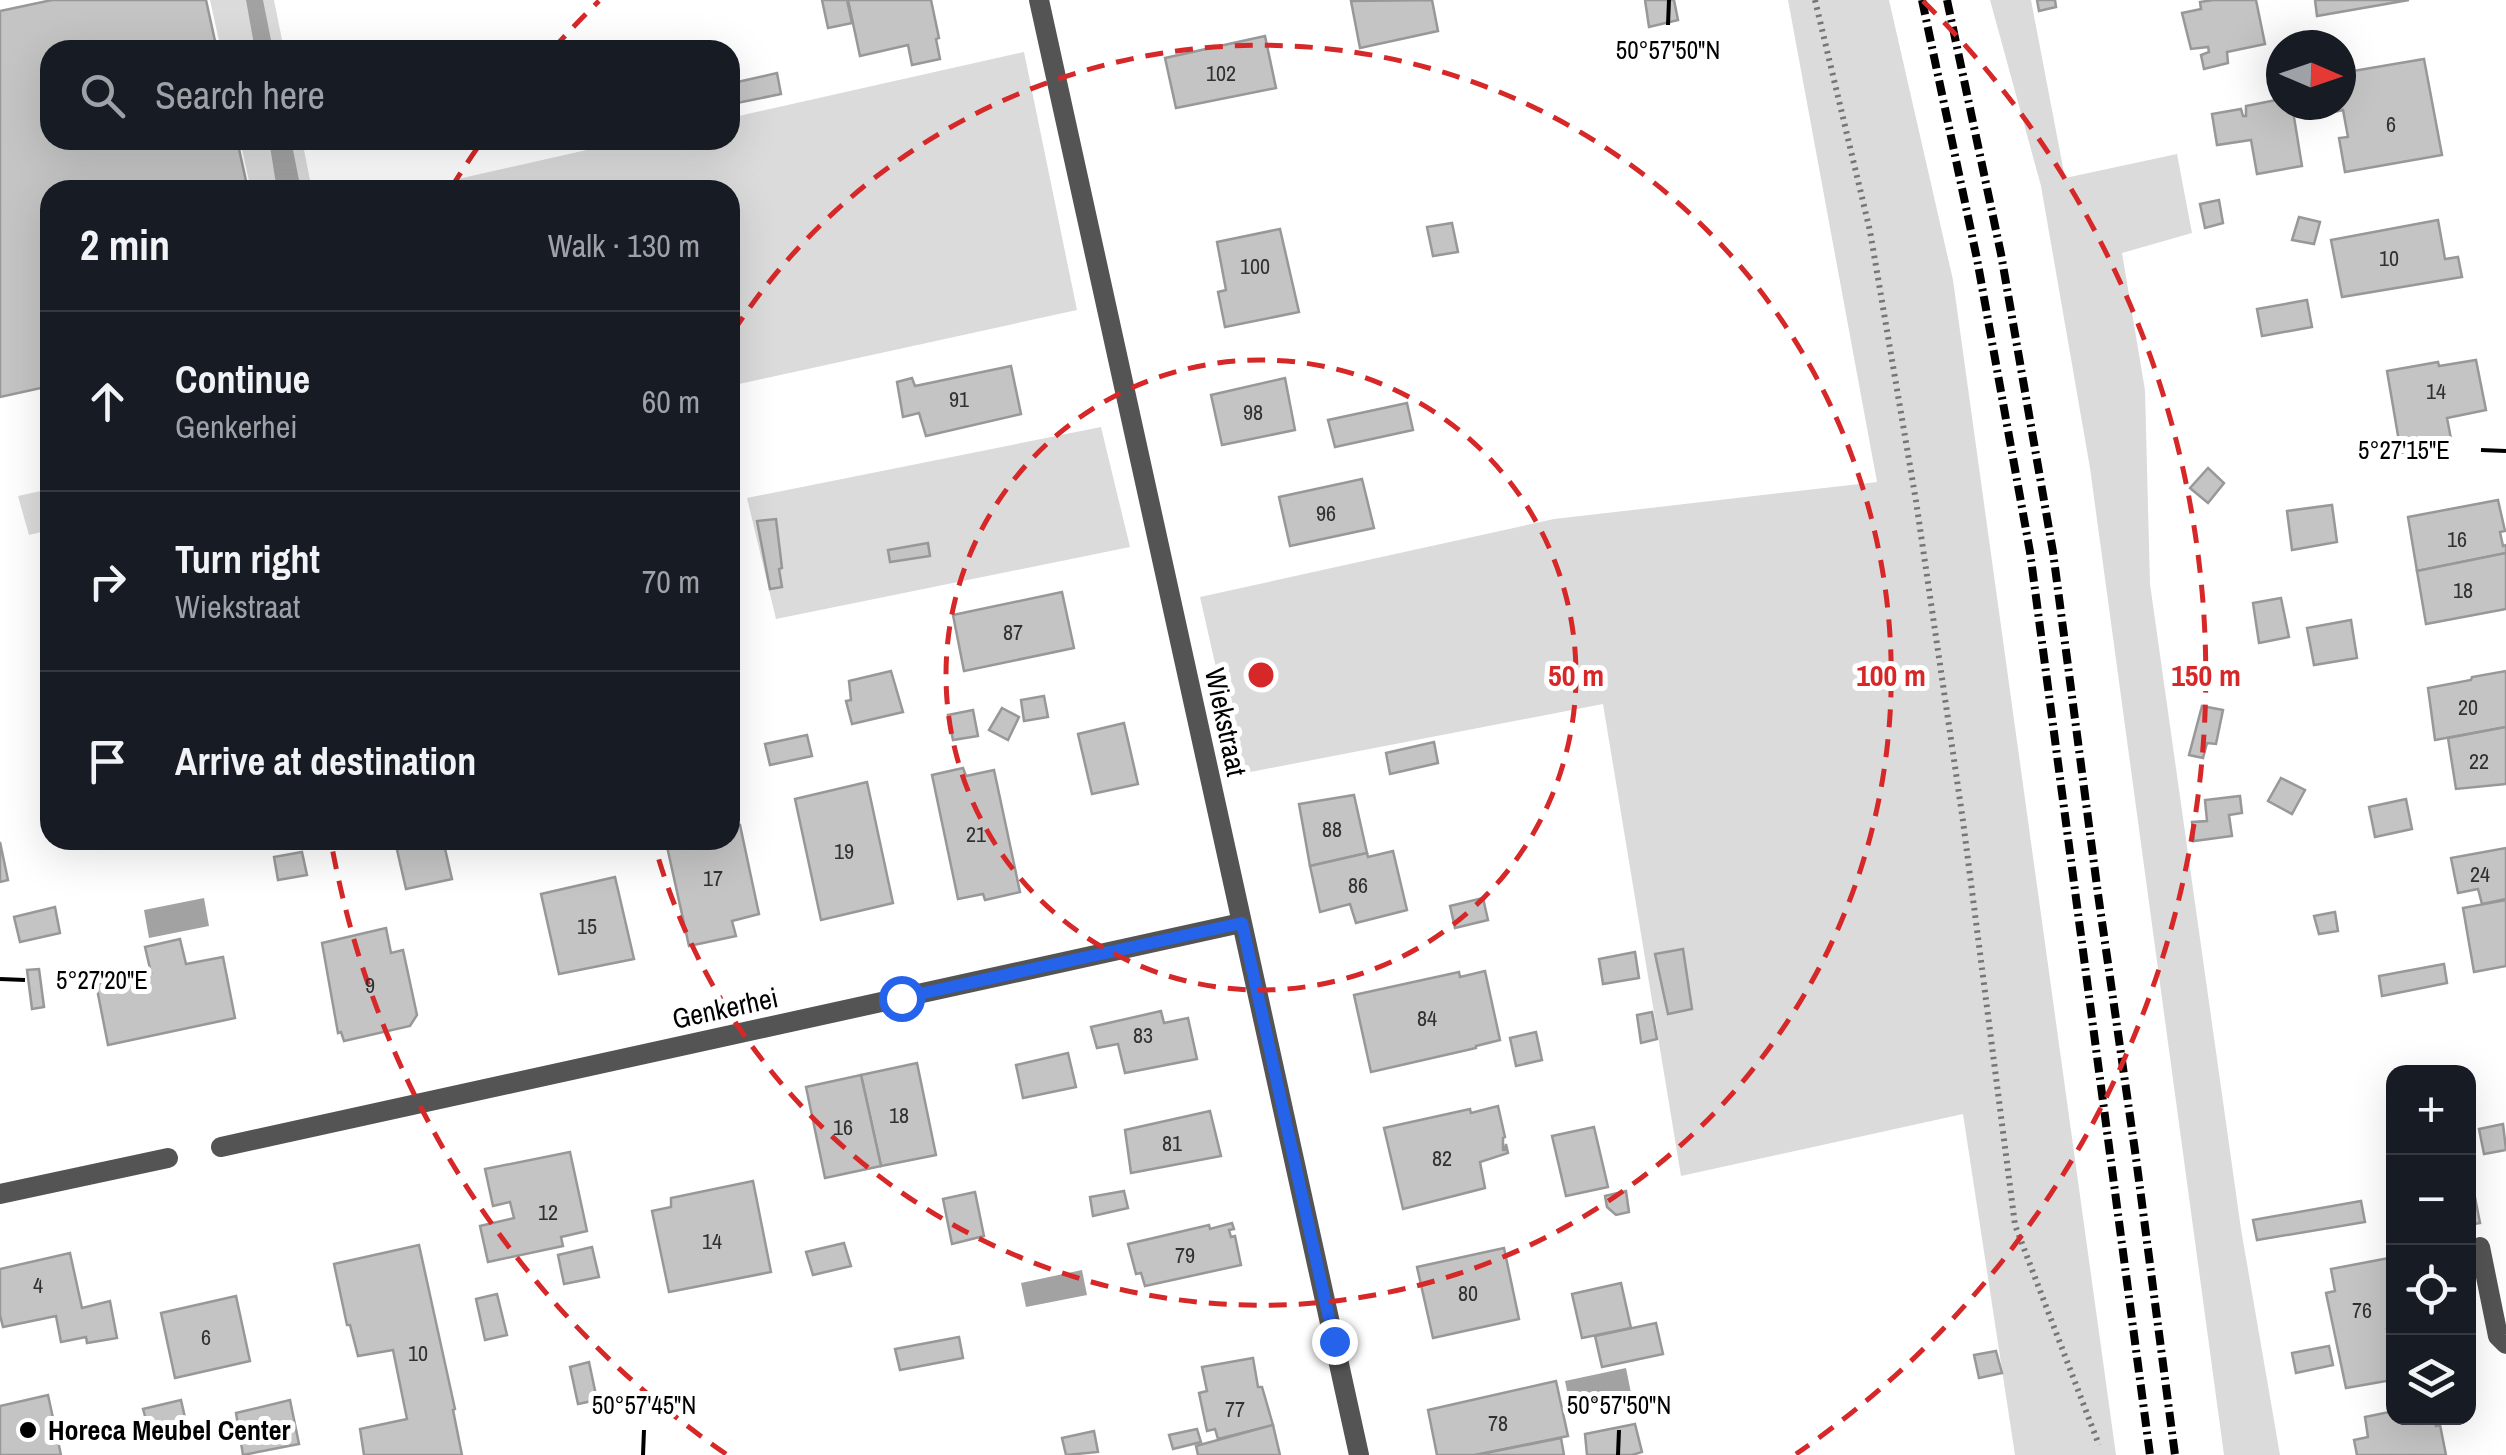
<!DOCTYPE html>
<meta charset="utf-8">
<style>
body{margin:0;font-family:"Archivo Narrow",sans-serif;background:#20242c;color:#f1f3f6}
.controls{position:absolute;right:30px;bottom:30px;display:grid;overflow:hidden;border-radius:20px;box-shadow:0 10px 40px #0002}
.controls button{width:90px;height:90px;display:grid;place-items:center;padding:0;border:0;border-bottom:2px solid #363941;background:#171b24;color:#f1f3f6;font:50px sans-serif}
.compass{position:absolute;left:2266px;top:30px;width:90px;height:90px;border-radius:50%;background:#171b24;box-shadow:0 10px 40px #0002;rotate:92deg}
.stop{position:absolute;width:30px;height:30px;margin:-22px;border:8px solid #2563eb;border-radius:50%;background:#fff}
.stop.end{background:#2563eb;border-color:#fff;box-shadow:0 2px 10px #0008}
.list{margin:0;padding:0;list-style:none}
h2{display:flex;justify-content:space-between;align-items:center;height:130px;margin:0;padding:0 40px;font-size:42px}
h2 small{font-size:32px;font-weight:400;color:#9ea1a6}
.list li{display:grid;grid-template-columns:65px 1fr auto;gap:30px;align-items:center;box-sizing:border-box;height:180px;padding:0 40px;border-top:2px solid #363941}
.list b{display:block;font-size:38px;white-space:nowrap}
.list p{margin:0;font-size:32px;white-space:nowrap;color:#9ea1a6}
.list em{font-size:32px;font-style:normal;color:#9ea1a6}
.icon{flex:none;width:55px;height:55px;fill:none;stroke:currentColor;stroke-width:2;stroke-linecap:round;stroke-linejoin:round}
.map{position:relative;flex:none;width:2506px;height:1455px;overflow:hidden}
.search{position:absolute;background:#171b24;box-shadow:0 10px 40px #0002;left:40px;top:40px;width:700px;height:110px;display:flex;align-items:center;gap:25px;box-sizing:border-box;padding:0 35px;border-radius:30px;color:#9ea1a6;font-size:38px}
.panel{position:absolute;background:#171b24;box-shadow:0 10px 40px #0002;left:40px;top:180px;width:700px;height:670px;border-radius:30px}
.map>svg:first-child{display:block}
.green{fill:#dbdbdb}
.water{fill:#a2a2a2}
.building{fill:#c4c4c4;stroke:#989898;stroke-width:2.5}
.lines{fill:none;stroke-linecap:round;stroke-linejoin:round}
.path{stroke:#767676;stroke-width:6;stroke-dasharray:2.5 5;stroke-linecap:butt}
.street{stroke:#545454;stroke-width:20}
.rail{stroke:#000;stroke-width:8;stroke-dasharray:15 5 2.5 5;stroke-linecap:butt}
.route{stroke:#2563eb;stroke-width:12}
.ticks{fill:none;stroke:#000;stroke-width:4}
.ring{fill:none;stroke:#d62828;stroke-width:5;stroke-dasharray:18 12}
.poi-dot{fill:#000;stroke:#fff;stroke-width:4}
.labels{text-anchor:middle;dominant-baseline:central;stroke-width:10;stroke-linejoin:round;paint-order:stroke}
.number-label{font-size:22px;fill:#313131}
.street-label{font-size:28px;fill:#000;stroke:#fff}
.poi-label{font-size:28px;font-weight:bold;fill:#000;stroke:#fff;text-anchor:start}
.ticks-label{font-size:25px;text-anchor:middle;fill:#000;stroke:#fff;stroke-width:10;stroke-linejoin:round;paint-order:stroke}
.centre{fill:#d62828;stroke:#fff;stroke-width:5}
.ring-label{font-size:30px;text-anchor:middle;font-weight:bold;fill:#d62828;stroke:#fff;stroke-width:10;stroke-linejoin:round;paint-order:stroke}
</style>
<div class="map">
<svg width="2506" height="1455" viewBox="0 0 2506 1455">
<rect width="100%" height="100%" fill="#fff"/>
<g class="green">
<path d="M210 0H274L284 50H221Z"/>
<path d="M1788 0H1889L1953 280 2116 1455H2015L1963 1114 1681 1176 1603 704 1240 774 1200 597 1554 519 1877 482Z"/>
<path d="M1990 0H2031L2065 178 2177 154 2192 233 2122 253 2145 390 2150 584 2241 1229 2280 1455H2224L2090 468 2041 186Z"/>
<path d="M1024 52 1077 310 730 386V190H409L631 140H730V118Z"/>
<path d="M240 140H302L312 190H251Z"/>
<path d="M1101 427 1130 547 776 619 747 498Z"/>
<path d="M50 489V530L29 535 18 496Z"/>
</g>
<g class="water">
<path d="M246 0H263L273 50H255Z"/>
<path d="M269 140H291L301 190H277Z"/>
<path d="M204 898 209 926 149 938 144 910Z"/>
<path d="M1082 1270 1087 1295 1026 1307 1021 1283Z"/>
<path d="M1626 1368 1632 1398 1571 1410 1565 1381Z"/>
</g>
<g class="building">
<path d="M52 0H206L217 50H50V140H237L248 190H50V386L0 397V11Z"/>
<path d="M822 0H847L852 23 828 28Z"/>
<path d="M848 0H931L939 38 936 39 940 59 912 65 908 45 860 56Z"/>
<path d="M1432 0 1438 31 1360 48 1351 1Z"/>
<path d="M1645 0H1674L1678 20 1649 27Z"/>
<path d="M2037 0H2055L2056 7 2039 11Z"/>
<path d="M2213 0H2256L2265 44 2227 52 2228 63 2204 69 2201 55 2209 52 2208 47 2191 49 2182 13 2201 9 2200 2Z"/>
<path d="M2315 0H2409L2317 16Z"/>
<path d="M1265 36 1276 88 1176 108 1165 58Z"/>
<path d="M2424 59 2442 155 2345 172 2339 138 2348 137 2343 110 2334 112 2333 105H2341V73Z"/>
<path d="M777 73 781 94 737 103 733 83Z"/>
<path d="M2281 99V105H2292L2302 166 2257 174 2251 140 2217 145 2212 114 2241 109 2243 116H2246V106Z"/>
<path d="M2219 200 2223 223 2205 228 2200 204Z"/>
<path d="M2299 217 2320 222 2314 244 2292 240Z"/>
<path d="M2438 220 2445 259 2458 257 2462 277 2342 297 2331 240Z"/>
<path d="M1452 223 1458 252 1433 256 1427 227Z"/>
<path d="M1280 229 1299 312 1225 327 1218 292 1226 290 1217 242Z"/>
<path d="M2307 300 2312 327 2262 336 2257 309Z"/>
<path d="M2476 360 2486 410 2447 418 2452 444 2401 453 2387 371 2438 362 2439 366Z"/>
<path d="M1011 366 1021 414 926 436 919 413 903 417 897 382 912 378 915 386Z"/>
<path d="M1285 378 1295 430 1222 445 1211 395Z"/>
<path d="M1407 403 1413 430 1335 447 1328 420Z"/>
<path d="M2208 468 2224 483 2208 503 2190 488Z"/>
<path d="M1362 479 1374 528 1290 546 1279 497Z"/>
<path d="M2498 500 2505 531 2500 532 2503 546 2506 545V553L2417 571 2408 517Z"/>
<path d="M2332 505 2337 542 2292 550 2287 511Z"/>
<path d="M776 519 782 568 779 569 782 587 770 589 757 521Z"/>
<path d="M928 543 930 556 890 562 888 550Z"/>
<path d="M2506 553V609L2426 624 2417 571Z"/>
<path d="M1062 592 1074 648 964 671 953 615Z"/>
<path d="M2281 598 2289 637 2259 643 2253 603Z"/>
<path d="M2351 620 2357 658 2314 665 2307 628Z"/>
<path d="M891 671 903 712 852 724 846 701 851 700 849 681Z"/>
<path d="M2506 671V727L2435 740 2428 688 2471 680 2472 677Z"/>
<path d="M1044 696 1048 717 1024 721 1021 700Z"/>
<path d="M2202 706 2223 710 2216 744 2207 743 2203 758 2189 755Z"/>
<path d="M1002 708 1019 717 1008 740 989 730Z"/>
<path d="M973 710 978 736 953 740 948 715Z"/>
<path d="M1124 723 1138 784 1092 794 1078 734Z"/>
<path d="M2506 727V784L2456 789 2448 738Z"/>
<path d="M807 735 812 756 770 765 765 744Z"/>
<path d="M1434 742 1438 763 1390 774 1386 753Z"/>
<path d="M963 768 966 776 994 770 1020 892 985 900 983 894 958 899 932 775Z"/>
<path d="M2281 778 2305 790 2292 814 2268 801Z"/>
<path d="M867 782 893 903 821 920 795 799Z"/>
<path d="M1354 795 1367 853 1310 866 1299 804Z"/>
<path d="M2240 796 2242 813 2229 815 2232 836 2194 841 2192 822 2207 821 2205 800Z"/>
<path d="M2406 799 2412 829 2375 837 2369 807Z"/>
<path d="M740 825 759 914 732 921 736 936 689 946 666 842 730 840V827Z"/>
<path d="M402 840H443L452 879 406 889 395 841Z"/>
<path d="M0 842 8 880 0 882Z"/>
<path d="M2506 848V899L2482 904 2478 889 2458 893 2451 858Z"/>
<path d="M1393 851 1407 910 1356 923 1350 904 1320 912 1310 866 1367 853 1368 857Z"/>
<path d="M302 852 307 875 278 880 274 857Z"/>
<path d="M615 877 634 959 559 974 541 894Z"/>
<path d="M1483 898 1488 920 1455 928 1450 906Z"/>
<path d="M2506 900V966L2474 972 2463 908Z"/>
<path d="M55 907 60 933 20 942 14 917Z"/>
<path d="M2335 912 2338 931 2319 934 2314 916Z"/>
<path d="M386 928 391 953 403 950 417 1015 410 1026 344 1041 341 1032 338 1033 322 943Z"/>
<path d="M180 939 186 964 223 957 235 1018 108 1045 96 984 151 973 145 947Z"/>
<path d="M1683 949 1692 1009 1668 1014 1655 954Z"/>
<path d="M1635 952 1639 978 1603 984 1599 959Z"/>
<path d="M2444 964 2447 983 2382 996 2379 976Z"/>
<path d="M39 969 44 1007 32 1009 27 970Z"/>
<path d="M1485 971 1500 1040 1476 1046V1048L1371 1072 1354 995 1459 972 1460 977Z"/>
<path d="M1161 1011 1164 1023 1188 1018 1197 1059 1125 1073 1118 1044 1097 1048 1091 1027Z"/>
<path d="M1652 1012 1657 1039 1641 1043 1637 1015Z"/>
<path d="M1536 1032 1542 1060 1516 1066 1510 1038Z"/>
<path d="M1068 1053 1076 1087 1023 1098 1016 1065Z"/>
<path d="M917 1063 936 1155 881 1166 861 1075Z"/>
<path d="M861 1075 881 1166 825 1178 806 1087Z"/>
<path d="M1498 1106 1505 1137 1503 1138V1150H1505L1506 1144 1508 1153 1480 1162 1485 1188 1403 1209 1384 1128 1470 1109 1471 1113Z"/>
<path d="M1210 1111 1221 1156 1131 1173 1125 1130Z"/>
<path d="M2503 1124 2506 1150 2484 1154 2479 1129Z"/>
<path d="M1594 1127 1608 1187 1566 1196 1552 1136Z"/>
<path d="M570 1152 587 1231 561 1237 563 1246 488 1262 480 1226 514 1218 510 1202 493 1206 485 1169Z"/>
<path d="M2468 1177H2471L2480 1223 2468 1225Z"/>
<path d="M753 1181 771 1272 669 1292 652 1211 671 1207V1198Z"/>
<path d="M1124 1191 1128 1208 1093 1216 1090 1197Z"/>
<path d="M1626 1191 1629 1212 1616 1215 1607 1207 1605 1196Z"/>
<path d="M975 1192 984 1236 952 1244 943 1199Z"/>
<path d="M2361 1201 2365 1222 2257 1240 2253 1220Z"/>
<path d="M1232 1223 1234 1229 1229 1230 1231 1237 1235 1236 1241 1265 1145 1286 1141 1273 1136 1274 1128 1244 1209 1225 1210 1229Z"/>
<path d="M844 1243 851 1266 813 1275 806 1252Z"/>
<path d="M419 1245 455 1409 453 1410 462 1455H364L360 1429 407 1419 393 1350 358 1356 350 1325H347L334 1264Z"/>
<path d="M592 1247 599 1277 564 1284 558 1255Z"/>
<path d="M1504 1248 1519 1319 1433 1338 1417 1267Z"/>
<path d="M70 1253 82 1308 110 1301 117 1338 87 1343 86 1337 61 1342 56 1316 3 1327 0 1315V1269Z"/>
<path d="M2394 1257V1328L2387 1329 2392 1356 2389 1357 2392 1380 2346 1388 2326 1293 2335 1291 2331 1269Z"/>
<path d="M1621 1283 1631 1328 1582 1338 1572 1294Z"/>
<path d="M497 1294 507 1335 485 1340 476 1299Z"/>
<path d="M236 1296 250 1361 175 1378 161 1313Z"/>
<path d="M1656 1323 1663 1354 1602 1367 1595 1336Z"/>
<path d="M959 1337 963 1358 900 1370 895 1349Z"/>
<path d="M2329 1346 2333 1365 2296 1373 2292 1353Z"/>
<path d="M1996 1351 2002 1373 1979 1378 1974 1355Z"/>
<path d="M1253 1358 1258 1387H1262L1273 1425 1218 1439 1215 1429 1207 1431 1199 1393 1207 1391 1202 1367Z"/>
<path d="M589 1362 597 1400 578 1404 570 1367Z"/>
<path d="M1556 1381 1568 1436 1475 1455H1437L1428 1410Z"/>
<path d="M48 1395 61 1455H0V1406Z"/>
<path d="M181 1400 186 1422 149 1430 143 1409Z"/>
<path d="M290 1400 299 1444 243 1455 236 1413Z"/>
<path d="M2394 1411V1418H2434L2436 1426 2440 1425 2446 1455H2357L2354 1440 2368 1437 2365 1417Z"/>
<path d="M1635 1424 1642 1452 1632 1455H1587L1585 1434Z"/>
<path d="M1273 1425 1280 1455H1198L1196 1446Z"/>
<path d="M1197 1429 1201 1442 1173 1449 1169 1435Z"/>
<path d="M1094 1431 1098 1452 1066 1455 1062 1438Z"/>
<path d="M1561 1438 1564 1455H1476Z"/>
</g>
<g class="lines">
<path class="path" d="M1815 0 1870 231 1916 501 1963 821 2015 1225 2099 1445"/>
<g class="street">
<path d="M1039 0 1359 1455"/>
<path d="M221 1147 1241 923"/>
<path d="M0 1194 168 1158"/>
<path d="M2480 1247 2498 1336 2506 1344"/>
</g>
<g class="rail">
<path d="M1922 0 1977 259 2030 552 2150 1455"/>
<path d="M1947 0 2001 254 2053 552 2098 894 2136 1158 2175 1455"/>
</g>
</g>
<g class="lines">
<path class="route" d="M901 998 1242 923 1334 1341"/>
</g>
<path class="ticks" d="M1668 25 1669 0M2481 450 2506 451M0 979 25 980M643 1455 644 1430M1618 1455 1619 1430"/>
<g class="ring">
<circle cx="1261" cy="675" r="315"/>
<path d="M733 332A630 630 0 1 1 654 843"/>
<path d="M726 1454A945 945 0 0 1 332 847M451 188A945 945 0 0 1 478 147M553 49A945 945 0 0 1 599 1M1923 1A945 945 0 0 1 1796 1454"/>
</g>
<circle class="poi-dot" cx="28" cy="1430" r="10"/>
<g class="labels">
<g class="number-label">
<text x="1221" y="73">102</text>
<text x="2391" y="124">6</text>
<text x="2389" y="258">10</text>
<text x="1255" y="266">100</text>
<text x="2436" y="391">14</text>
<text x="959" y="399">91</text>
<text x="1253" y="412">98</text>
<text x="1326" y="513">96</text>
<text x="2457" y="539">16</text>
<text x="2463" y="590">18</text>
<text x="1013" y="632">87</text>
<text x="2468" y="707">20</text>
<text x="2479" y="761">22</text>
<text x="1332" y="829">88</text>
<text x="976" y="834">21</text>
<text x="844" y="851">19</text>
<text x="2480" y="874">24</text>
<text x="713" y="878">17</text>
<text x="1358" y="885">86</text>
<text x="587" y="926">15</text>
<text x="370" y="985">9</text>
<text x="1427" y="1018">84</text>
<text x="1143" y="1035">83</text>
<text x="899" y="1115">18</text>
<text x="843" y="1127">16</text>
<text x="1172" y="1143">81</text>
<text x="1442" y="1158">82</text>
<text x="548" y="1212">12</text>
<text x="712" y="1241">14</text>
<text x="1185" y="1255">79</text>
<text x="38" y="1285">4</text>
<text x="1468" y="1293">80</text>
<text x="2362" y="1310">76</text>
<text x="206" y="1337">6</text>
<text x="418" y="1353">10</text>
<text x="1235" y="1409">77</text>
<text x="1498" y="1423">78</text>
</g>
<g class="street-label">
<text transform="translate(1226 722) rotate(78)">Wiekstraat</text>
<text transform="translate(725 1008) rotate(-12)">Genkerhei</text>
</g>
<g class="poi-label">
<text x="48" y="1430">Horeca Meubel Center</text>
</g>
</g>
<g class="ticks-label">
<text x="1668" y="59">50°57'50"N</text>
<text x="2404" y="459">5°27'15"E</text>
<text x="102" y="989">5°27'20"E</text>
<text x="644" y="1414">50°57'45"N</text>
<text x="1619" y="1414">50°57'50"N</text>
</g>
<circle cx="1261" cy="675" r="15" class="centre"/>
<g class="ring-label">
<text x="1576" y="686">50 m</text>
<text x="1891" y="686">100 m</text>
<text x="2206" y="686">150 m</text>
</g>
</svg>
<div class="controls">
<button>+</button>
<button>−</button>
<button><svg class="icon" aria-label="locate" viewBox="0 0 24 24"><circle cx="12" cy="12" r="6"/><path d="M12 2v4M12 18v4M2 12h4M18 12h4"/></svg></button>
<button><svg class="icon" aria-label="layers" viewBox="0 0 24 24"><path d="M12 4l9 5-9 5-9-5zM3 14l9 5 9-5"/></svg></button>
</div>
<svg class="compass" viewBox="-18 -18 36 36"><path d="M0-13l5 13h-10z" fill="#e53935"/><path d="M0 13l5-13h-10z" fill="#9ea1a6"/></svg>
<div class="stop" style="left:901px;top:998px"></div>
<div class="stop end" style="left:1334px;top:1341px"></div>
<div class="search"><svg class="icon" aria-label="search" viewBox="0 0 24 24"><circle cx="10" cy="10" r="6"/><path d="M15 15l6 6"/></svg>Search here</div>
<section class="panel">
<h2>2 min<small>Walk · 130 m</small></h2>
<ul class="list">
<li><svg class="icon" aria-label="ahead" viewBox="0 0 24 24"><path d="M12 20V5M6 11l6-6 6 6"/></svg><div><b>Continue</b><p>Genkerhei</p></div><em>60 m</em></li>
<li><svg class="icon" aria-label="right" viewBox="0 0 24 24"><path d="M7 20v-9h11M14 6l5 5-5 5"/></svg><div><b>Turn right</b><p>Wiekstraat</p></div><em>70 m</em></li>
<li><svg class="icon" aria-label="arrive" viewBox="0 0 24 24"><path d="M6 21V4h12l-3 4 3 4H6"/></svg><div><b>Arrive at destination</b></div></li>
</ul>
</section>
</div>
